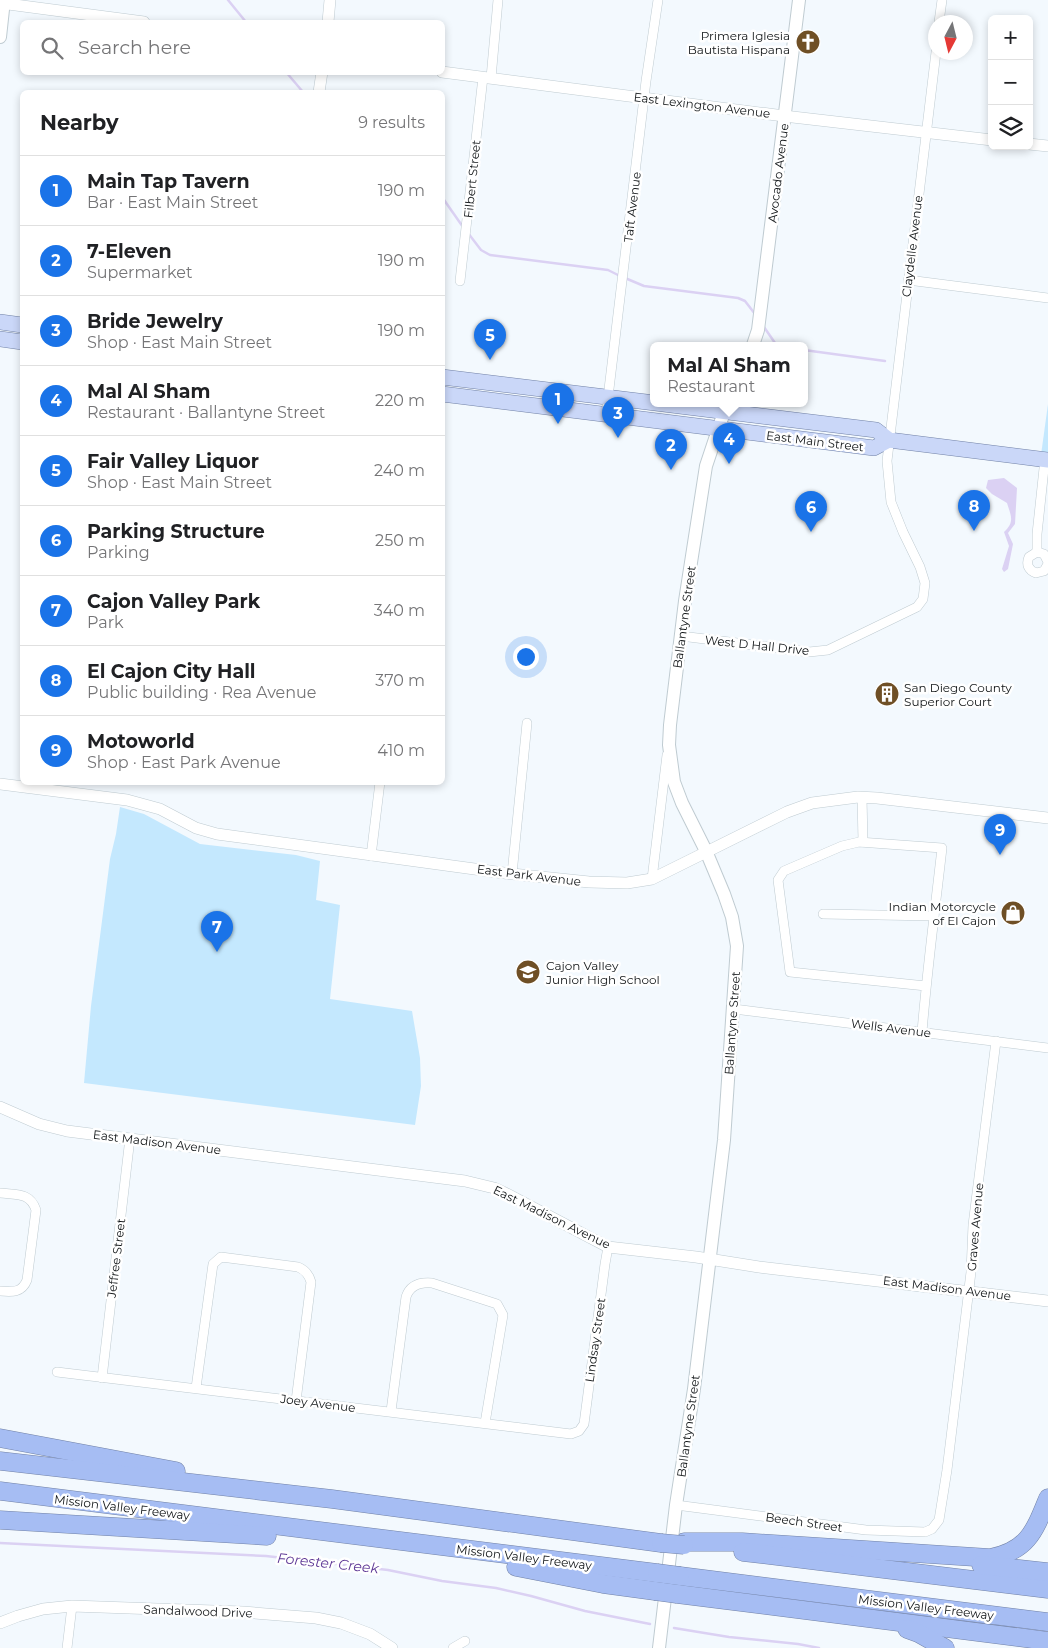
<!DOCTYPE html>
<meta charset="utf-8">
<style>
body{margin:0;font-family:Montserrat,sans-serif;background:#f6f6f6;color:#202124}
.controls{position:absolute;right:15px;top:15px;display:grid;overflow:hidden;border-radius:8px;box-shadow:0 2px 8px #0003}
.controls button{width:45px;height:45px;display:grid;place-items:center;padding:0;border:0;border-bottom:1px solid #e0e0e0;background:#fff;color:#202124;font:25px sans-serif}
.compass{position:absolute;left:928px;top:15px;width:45px;height:45px;border-radius:50%;background:#fff;box-shadow:0 2px 8px #0003;rotate:187deg}
.you{position:absolute;left:525px;top:656px;width:18px;height:18px;margin:-12px;border:4px solid #fff;border-radius:50%;background:#1a73e8;box-shadow:0 0 0 8px #1a73e833}
.badge{display:grid;place-items:center;width:32px;height:32px;border-radius:50%;background:#1a73e8;color:#fff;font-size:16px;font-weight:700}
.pin{position:absolute;translate:-50% -41px;filter:drop-shadow(0 1px 2px #0008)}
.pin::after{content:'';position:absolute;top:26px;width:18px;height:15px;background:inherit;clip-path:polygon(0 0,100% 0,50% 100%)}
.popup{position:absolute;left:650px;top:342px;width:158px;height:65px;box-sizing:border-box;display:grid;place-content:center;border-radius:8px;background:#fff;filter:drop-shadow(0 1px 4px #0005);font-size:16px;white-space:nowrap;color:#757577}
.popup b{font-size:19px;color:#202124}
.popup::after{content:'';position:absolute;left:50%;top:100%;margin-left:-10px;border:10px solid transparent;border-top-color:#fff}
.list{margin:0;padding:0;list-style:none}
h2{display:flex;justify-content:space-between;align-items:center;height:65px;margin:0;padding:0 20px;font-size:21px}
h2 small{font-size:16px;font-weight:400;color:#757577}
.list li{display:grid;grid-template-columns:32px 1fr auto;gap:15px;align-items:center;box-sizing:border-box;height:70px;padding:0 20px;border-top:1px solid #e0e0e0}
.list b{display:block;font-size:19px;white-space:nowrap}
.list p{margin:0;font-size:16px;white-space:nowrap;color:#757577}
.list em{font-size:16px;font-style:normal;color:#757577}
.icon{flex:none;width:28px;height:28px;fill:none;stroke:currentColor;stroke-width:2;stroke-linecap:round;stroke-linejoin:round}
.map{position:relative;flex:none;width:1048px;height:1648px;overflow:hidden}
.search{position:absolute;background:#fff;box-shadow:0 2px 8px #0003;left:20px;top:20px;width:425px;height:55px;display:flex;align-items:center;gap:12px;box-sizing:border-box;padding:0 18px;border-radius:8px;color:#757577;font-size:19px}
.panel{position:absolute;background:#fff;box-shadow:0 2px 8px #0003;left:20px;top:90px;width:425px;height:695px;border-radius:8px}
.map>svg:first-child{display:block}
.green{fill:#c4e8fe}
.water{fill:#dbd1f3}
.lines{fill:none;stroke-linecap:round;stroke-linejoin:round}
.stream{stroke:#dbd1f3;stroke-width:2.5}
.minor-casing{stroke:#bfcbd1;stroke-width:10}
.tertiary-casing{stroke:#bfcbd1;stroke-width:12}
.secondary-casing{stroke:#bfcbd1;stroke-width:14}
.primary-casing{stroke:#7282a6;stroke-width:16}
.motorway-casing{stroke:#7282a6;stroke-width:19}
.minor{stroke:#fff;stroke-width:9}
.tertiary{stroke:#fff;stroke-width:11}
.secondary{stroke:#fff;stroke-width:12}
.primary{stroke:#cad7f8;stroke-width:15}
.motorway{stroke:#a6bdf3;stroke-width:18}
.motorway-bridge-casing{stroke:#7282a6;stroke-width:19;stroke-linecap:butt}
.motorway-bridge{stroke:#a6bdf3;stroke-width:18}
.labels{text-anchor:middle;dominant-baseline:central;stroke-width:5;stroke-linejoin:round;paint-order:stroke}
.poi-label{font-size:12px;fill:#111517;stroke:#fff;text-anchor:end}
.street-label{font-size:12px;fill:#111517;stroke:#fff}
.water-label{font-size:14px;font-style:italic;fill:#5e3795;stroke:#fff}
</style>
<div class="map">
<svg width="1048" height="1648" viewBox="0 0 1048 1648">
<rect width="100%" height="100%" fill="#f3f9fe"/>
<g class="green">
<path d="M1048 404V456L1041 455Z"/>
<path d="M120 807 144 814 200 844 296 855 320 861 316 900 340 905 330 999 412 1011 420 1058 421 1086 415 1125 84 1083 91 1006 110 859 116 834Z"/>
</g>
<path class="water" d="M1004 478 1017 488 1015 524 1008 533 1013 544 1008 569 1004 572 1002 569 1009 546 1004 532C1015 522 1011 516 1007 503L992 494 986 488 988 480Z"/>
<g class="lines">
<g class="stream">
<path d="M228 0 246 22"/>
<path d="M286 72 303 92"/>
<path d="M442 197 463 227"/>
<path d="M468 233 481 250 490 255 608 270 620 276"/>
<path d="M625 278 644 286 738 298 745 301 755 314"/>
<path d="M764 327 775 343 780 345"/>
<path d="M804 350 885 361"/>
<path d="M0 1543 266 1556 388 1570 442 1581 496 1588 531 1596 585 1611 650 1624"/>
<path d="M674 1628 729 1637 798 1644 819 1648"/>
</g>
<defs>
<g id="minor">
<path d="M939 22 942 0"/>
<path d="M491 78 498 0"/>
<path d="M908 280 1048 298"/>
<path d="M460 281 483 77"/>
<path d="M606 414 646 81 658 0"/>
<path d="M1037 552V534L1045 459"/>
<path d="M1048 562 1044 554 1037 552 1029 557C1026 564 1028 570 1036 573L1044 571 1048 564"/>
<path d="M681 636 809 652 828 650 917 607 923 599 925 583 920 567 903 532 891 502 887 461 936 52"/>
<path d="M862 797 863 842"/>
<path d="M371 856 380 782"/>
<path d="M512 874 527 723"/>
<path d="M652 879 667 755"/>
<path d="M823 914 934 916"/>
<path d="M734 1009 1048 1048"/>
<path d="M922 1032C927 971 935 910 942 848L859 842 842 846 784 871 778 880 790 972 926 986"/>
<path d="M0 1193C16 1195 30 1192 36 1210L27 1280C22 1293 12 1292 0 1291"/>
<path d="M57 1372 571 1434 579 1431 584 1424 605 1264 608 1247"/>
<path d="M102 1378 130 1138"/>
<path d="M196 1388 213 1264 221 1257 298 1267C305 1270 309 1274 311 1282L296 1401"/>
<path d="M391 1411 406 1297C410 1285 420 1282 432 1283L497 1304 503 1315 485 1423"/>
<path d="M676 1505 866 1530 925 1532 932 1529 939 1520 947 1470 971 1272 973 1225 996 1041"/>
<path d="M67 1648 72 1606"/>
<path d="M453 1648 465 1641"/>
</g>
<g id="tertiary">
<path d="M0 3 144 22"/>
<path d="M328 22 330 0"/>
<path d="M442 72 784 116 992 140"/>
<path d="M319 92 322 72"/>
<path d="M1029 144 1048 146"/>
<path d="M0 784 127 800 160 809 196 828 217 834 504 873 589 882 627 883 652 879 787 812 812 803 858 797 877 798 1048 818"/>
<path d="M0 1107 39 1124 67 1131 465 1181 494 1188 505 1193 608 1247 696 1257 759 1267 1048 1301"/>
<path d="M0 1623 18 1616 43 1609 72 1606 243 1612 316 1618 341 1623 370 1634 392 1648"/>
</g>
<g id="secondary">
<path d="M0 37 4 0"/>
<path d="M753 345 758 330 799 0"/>
<path d="M659 1648 676 1505 694 1389 724 1140 737 946 732 917 724 894 706 851 682 803 674 782 669 745 670 725 685 601 706 466 727 403"/>
</g>
<g id="primary">
<path d="M0 322 22 325"/>
<path d="M0 339 22 342"/>
<path d="M442 377 876 430 889 440 1048 460"/>
<path d="M442 394 874 448 889 440"/>
</g>
<g id="motorway">
<path d="M0 1438 176 1471"/>
<path d="M0 1461 332 1499 661 1543"/>
<path d="M0 1491 657 1573"/>
<path d="M0 1520 267 1536"/>
<path d="M684 1542H742L990 1558C1028 1551 1035 1530 1048 1498"/>
<path d="M743 1552 1048 1589"/>
<path d="M981 1565 1048 1572"/>
<path d="M516 1567 603 1584 655 1591"/>
<path d="M680 1576 1048 1622"/>
<path d="M677 1594 1048 1641"/>
<path d="M907 1629 918 1633 945 1648"/>
</g>
</defs>
<use href="#minor" class="minor-casing"/>
<use href="#tertiary" class="tertiary-casing"/>
<use href="#secondary" class="secondary-casing"/>
<use href="#primary" class="primary-casing"/>
<use href="#motorway" class="motorway-casing"/>
<use href="#minor" class="minor"/>
<use href="#tertiary" class="tertiary"/>
<use href="#secondary" class="secondary"/>
<use href="#primary" class="primary"/>
<use href="#motorway" class="motorway"/>
<defs>
<g id="motorway-bridge">
<path d="M661 1543 684 1545"/>
<path d="M657 1573 680 1576"/>
<path d="M655 1591 677 1594"/>
</g>
</defs>
<use href="#motorway-bridge" class="motorway-bridge-casing"/>
<use href="#motorway-bridge" class="motorway-bridge"/>
</g>
<defs>
<symbol id="church-disc" viewBox="-11 -11 22 22"><circle r="9.5" fill="#6f4f25" stroke="#fff"/><path d="M-1.2-6h2.4v3.5h3.3v2.4h-3.3V6h-2.4V-.1h-3.3v-2.4h3.3Z" fill="#fff"/></symbol>
<symbol id="building-disc" viewBox="-11 -11 22 22"><circle r="9.5" fill="#6f4f25" stroke="#fff"/><path d="M-4-6H4V6H1V3H-1V6H-4ZM-2.5-4.3h1.7v1.8h-1.7ZM.8-4.3h1.7v1.8H.8ZM-2.5-1h1.7V.8h-1.7ZM.8-1h1.7V.8H.8Z" fill="#fff"/></symbol>
<symbol id="shop-disc" viewBox="-11 -11 22 22"><circle r="9.5" fill="#6f4f25" stroke="#fff"/><path d="M-5-2.5h2.3a2.7 3.5 0 0 1 5.4 0H5L5.5 6h-11ZM-1.5-2.5h3a1.5 2.3 0 0 0-3 0Z" fill="#fff"/></symbol>
<symbol id="school-disc" viewBox="-11 -11 22 22"><circle r="9.5" fill="#6f4f25" stroke="#fff"/><path d="M0-5L7-2L0 1L-7-2ZM-4 1L0 2.5L4 1V4Q0 6-4 4Z" fill="#fff"/></symbol>
</defs>
<g fill-rule="evenodd">
<use href="#church-disc" x="794" y="28" width="28" height="28"/>
<use href="#building-disc" x="873" y="680" width="28" height="28"/>
<use href="#shop-disc" x="999" y="899" width="28" height="28"/>
<use href="#school-disc" x="514" y="958" width="28" height="28"/>
</g>
<g class="labels">
<g class="poi-label">
<text x="790" y="35">Primera Iglesia<tspan x="790" dy="14">Bautista Hispana</tspan></text>
<text x="904" y="687" text-anchor="start">San Diego County<tspan x="904" dy="14">Superior Court</tspan></text>
<text x="996" y="906">Indian Motorcycle<tspan x="996" dy="14">of El Cajon</tspan></text>
<text x="546" y="965" text-anchor="start">Cajon Valley<tspan x="546" dy="14">Junior High School</tspan></text>
</g>
<g class="street-label">
<text transform="translate(702 105) rotate(7)">East Lexington Avenue</text>
<text transform="translate(778 173) rotate(-83)">Avocado Avenue</text>
<text transform="translate(472 179) rotate(-84)">Filbert Street</text>
<text transform="translate(632 207) rotate(-83)">Taft Avenue</text>
<text transform="translate(912 246) rotate(-83)">Claydelle Avenue</text>
<text transform="translate(815 441) rotate(7)">East Main Street</text>
<text transform="translate(684 617) rotate(-82)">Ballantyne Street</text>
<text transform="translate(757 645) rotate(6)">West D Hall Drive</text>
<text transform="translate(529 875) rotate(7)">East Park Avenue</text>
<text transform="translate(732 1023) rotate(-86)">Ballantyne Street</text>
<text transform="translate(891 1028) rotate(7)">Wells Avenue</text>
<text transform="translate(157 1142) rotate(7)">East Madison Avenue</text>
<text transform="translate(552 1217) rotate(26)">East Madison Avenue</text>
<text transform="translate(975 1227) rotate(-85)">Graves Avenue</text>
<text transform="translate(116 1258) rotate(-83)">Jeffree Street</text>
<text transform="translate(947 1288) rotate(7)">East Madison Avenue</text>
<text transform="translate(595 1340) rotate(-82)">Lindsay Street</text>
<text transform="translate(318 1403) rotate(7)">Joey Avenue</text>
<text transform="translate(688 1426) rotate(-82)">Ballantyne Street</text>
<text transform="translate(122 1507) rotate(7)">Mission Valley Freeway</text>
<text transform="translate(804 1522) rotate(8)">Beech Street</text>
<text transform="translate(524 1557) rotate(7)">Mission Valley Freeway</text>
<text transform="translate(926 1607) rotate(7)">Mission Valley Freeway</text>
<text transform="translate(198 1611) rotate(2)">Sandalwood Drive</text>
</g>
<g class="water-label">
<text transform="translate(328 1563) rotate(6)">Forester Creek</text>
</g>
</g>
</svg>
<div class="controls">
<button>+</button>
<button>−</button>
<button><svg class="icon" aria-label="layers" viewBox="0 0 24 24"><path d="M12 4l9 5-9 5-9-5zM3 14l9 5 9-5"/></svg></button>
</div>
<svg class="compass" viewBox="-18 -18 36 36"><path d="M0-13l5 13h-10z" fill="#e53935"/><path d="M0 13l5-13h-10z" fill="#757577"/></svg>
<div class="you"></div>
<div class="pin badge" style="left:558px;top:424px">1</div>
<div class="pin badge" style="left:671px;top:470px">2</div>
<div class="pin badge" style="left:618px;top:438px">3</div>
<div class="pin badge" style="left:729px;top:464px">4</div>
<div class="popup"><b>Mal Al Sham</b>Restaurant</div>
<div class="pin badge" style="left:490px;top:360px">5</div>
<div class="pin badge" style="left:811px;top:532px">6</div>
<div class="pin badge" style="left:217px;top:952px">7</div>
<div class="pin badge" style="left:974px;top:531px">8</div>
<div class="pin badge" style="left:1000px;top:855px">9</div>
<div class="search"><svg class="icon" aria-label="search" viewBox="0 0 24 24"><circle cx="10" cy="10" r="6"/><path d="M15 15l6 6"/></svg>Search here</div>
<section class="panel">
<h2>Nearby<small>9 results</small></h2>
<ul class="list">
<li><span class="badge">1</span><div><b>Main Tap Tavern</b><p>Bar · East Main Street</p></div><em>190 m</em></li>
<li><span class="badge">2</span><div><b>7-Eleven</b><p>Supermarket</p></div><em>190 m</em></li>
<li><span class="badge">3</span><div><b>Bride Jewelry</b><p>Shop · East Main Street</p></div><em>190 m</em></li>
<li><span class="badge">4</span><div><b>Mal Al Sham</b><p>Restaurant · Ballantyne Street</p></div><em>220 m</em></li>
<li><span class="badge">5</span><div><b>Fair Valley Liquor</b><p>Shop · East Main Street</p></div><em>240 m</em></li>
<li><span class="badge">6</span><div><b>Parking Structure</b><p>Parking</p></div><em>250 m</em></li>
<li><span class="badge">7</span><div><b>Cajon Valley Park</b><p>Park</p></div><em>340 m</em></li>
<li><span class="badge">8</span><div><b>El Cajon City Hall</b><p>Public building · Rea Avenue</p></div><em>370 m</em></li>
<li><span class="badge">9</span><div><b>Motoworld</b><p>Shop · East Park Avenue</p></div><em>410 m</em></li>
</ul>
</section>
</div>
